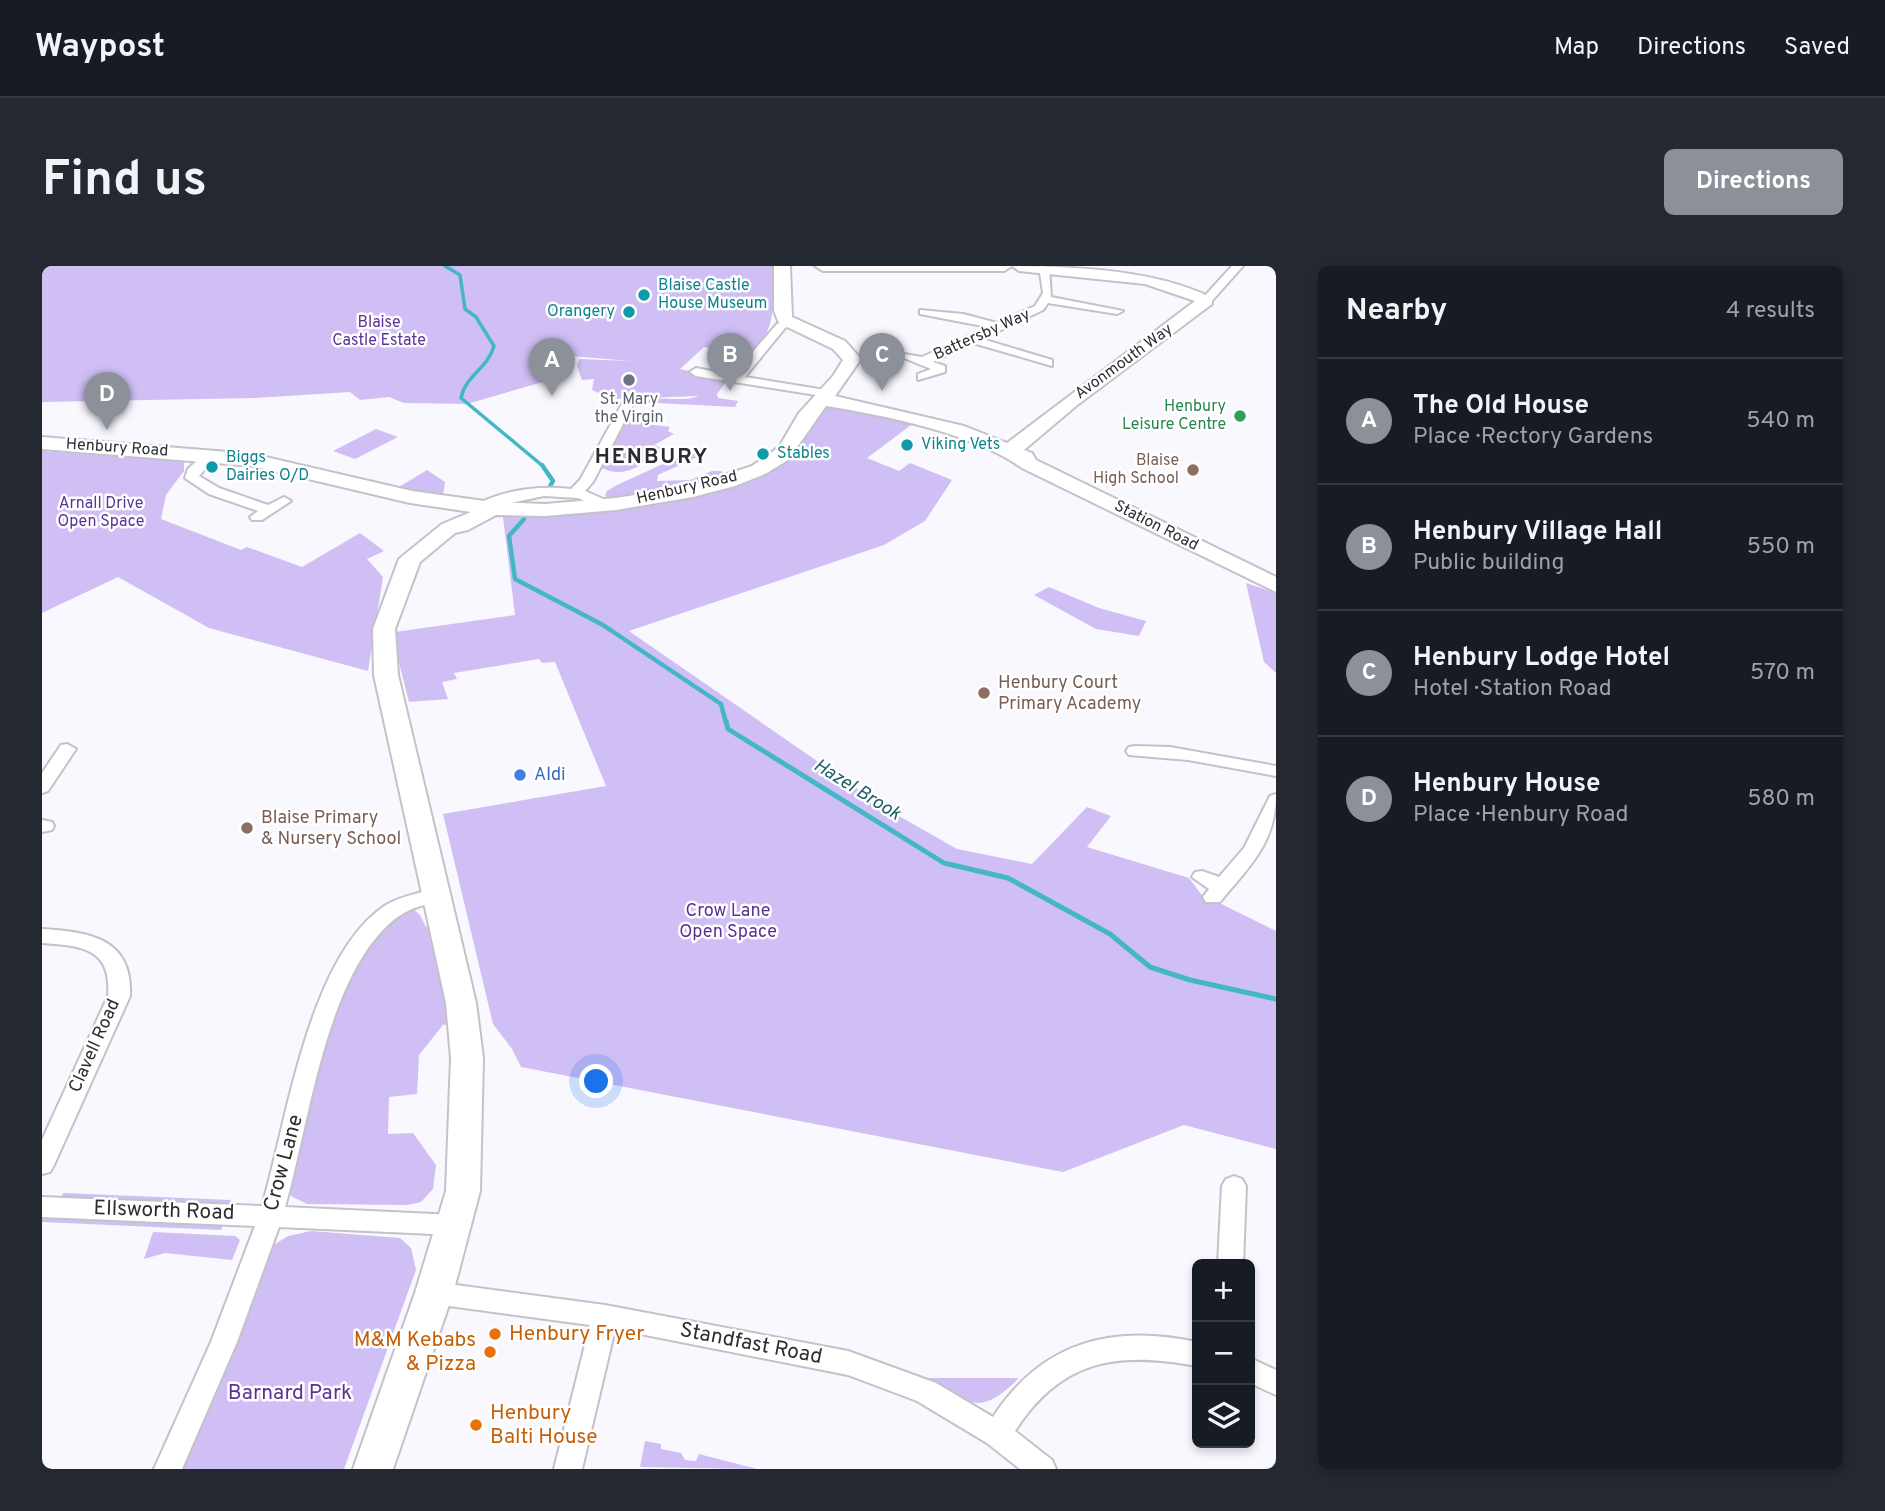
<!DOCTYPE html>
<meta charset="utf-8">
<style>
body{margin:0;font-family:Overpass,sans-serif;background:#242831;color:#f1f3f6}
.controls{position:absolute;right:21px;bottom:21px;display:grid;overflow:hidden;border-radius:10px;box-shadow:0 4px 10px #0003}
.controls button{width:63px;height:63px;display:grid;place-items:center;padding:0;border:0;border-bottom:2px solid #363941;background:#171b24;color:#f1f3f6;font:35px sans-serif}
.you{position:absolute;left:555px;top:816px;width:24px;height:24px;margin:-18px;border:5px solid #fff;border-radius:50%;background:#1a73e8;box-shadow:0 0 0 10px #1a73e833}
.badge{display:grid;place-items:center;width:46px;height:46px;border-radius:50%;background:#8c9099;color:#fff;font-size:23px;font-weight:700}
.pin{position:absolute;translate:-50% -58px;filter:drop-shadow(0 2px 4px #0008)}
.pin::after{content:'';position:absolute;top:37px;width:24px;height:21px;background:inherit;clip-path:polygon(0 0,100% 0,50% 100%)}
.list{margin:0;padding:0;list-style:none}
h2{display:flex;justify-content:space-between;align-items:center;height:91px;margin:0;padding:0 28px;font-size:30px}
h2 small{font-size:23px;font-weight:400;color:#9ea1a6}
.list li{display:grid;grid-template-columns:46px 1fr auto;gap:21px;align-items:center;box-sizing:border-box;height:126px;padding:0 28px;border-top:2px solid #363941}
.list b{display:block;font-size:26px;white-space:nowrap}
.list p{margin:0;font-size:23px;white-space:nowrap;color:#9ea1a6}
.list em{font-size:23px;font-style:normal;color:#9ea1a6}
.icon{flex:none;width:38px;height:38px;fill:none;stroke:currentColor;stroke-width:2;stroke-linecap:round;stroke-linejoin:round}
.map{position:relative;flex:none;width:1234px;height:1203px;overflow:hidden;border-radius:10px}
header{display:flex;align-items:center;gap:42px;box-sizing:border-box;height:98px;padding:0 35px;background:#171b24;border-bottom:2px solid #363941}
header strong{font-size:33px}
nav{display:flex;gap:38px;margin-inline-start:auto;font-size:24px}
.intro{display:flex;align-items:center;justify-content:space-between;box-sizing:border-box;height:168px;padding:0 42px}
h1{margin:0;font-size:49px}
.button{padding:18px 32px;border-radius:10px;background:#8c9099;color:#fff;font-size:24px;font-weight:700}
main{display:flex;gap:42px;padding:0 42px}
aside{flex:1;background:#171b24;border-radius:10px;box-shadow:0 4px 10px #0003}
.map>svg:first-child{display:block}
.green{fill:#cfbff5}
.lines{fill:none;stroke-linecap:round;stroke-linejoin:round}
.stream-far2{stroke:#44b7c7;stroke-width:3.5}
.stream-far1{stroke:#44b7c7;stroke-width:4.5}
.stream{stroke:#44b7c7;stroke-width:5}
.street-casing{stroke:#c4c2c8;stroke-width:4}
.secondary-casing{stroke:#c4c2c8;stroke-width:4}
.street{fill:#fff;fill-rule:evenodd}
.secondary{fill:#fff;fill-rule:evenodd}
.culture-dot{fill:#0f9aa8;stroke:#fff;stroke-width:2.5}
.worship-dot{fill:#6b7280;stroke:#fff;stroke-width:2.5}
.leisure-dot{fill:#2e9e5b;stroke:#fff;stroke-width:2.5}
.education-dot{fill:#8d6e63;stroke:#fff;stroke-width:2.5}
.shop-dot{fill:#3f7fe0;stroke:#fff;stroke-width:2.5}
.food-dot{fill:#e8710a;stroke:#fff;stroke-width:2.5}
.labels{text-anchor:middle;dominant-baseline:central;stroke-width:5;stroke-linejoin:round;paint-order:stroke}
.far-culture-label{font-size:16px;fill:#0d838f;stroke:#fff;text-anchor:start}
.far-park-label{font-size:16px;fill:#5b3197;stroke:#fff}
.far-street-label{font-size:16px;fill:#2d2c2f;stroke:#fff}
.far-worship-label{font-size:16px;fill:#5b616d;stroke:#fff}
.far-leisure-label{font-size:16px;fill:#27864d;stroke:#fff;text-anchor:end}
.far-education-label{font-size:16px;fill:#785e54;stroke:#fff;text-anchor:end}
.education-label{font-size:18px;fill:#785e54;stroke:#fff;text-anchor:start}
.shop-label{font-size:18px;fill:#366cbe;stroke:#fff;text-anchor:start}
.park-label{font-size:18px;fill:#5b3197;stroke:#fff}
.street-label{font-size:18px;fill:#2d2c2f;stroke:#fff}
.water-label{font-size:19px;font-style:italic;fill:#215f68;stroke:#fff}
.far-district-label{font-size:21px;font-weight:bold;letter-spacing:2px;fill:#2b2a2f;stroke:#fff}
.near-street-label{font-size:21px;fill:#2d2c2f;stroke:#fff}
.near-food-label{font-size:21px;fill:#c56008;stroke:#fff;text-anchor:start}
.near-park-label{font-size:21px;fill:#5b3197;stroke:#fff}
</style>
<header>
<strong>Waypost</strong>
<nav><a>Map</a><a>Directions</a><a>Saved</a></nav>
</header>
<div class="intro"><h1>Find us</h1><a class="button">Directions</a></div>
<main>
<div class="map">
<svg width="1234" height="1203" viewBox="0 0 1234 1203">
<rect width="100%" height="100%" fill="#f9f8fe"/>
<g class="green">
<path d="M0 0H733C727 41 739 51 712 88L662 81 638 103 686 113 675 128 676 132 696 135 693 141 595 136C613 127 637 138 657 130L571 133 550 124 552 113 540 114 535 100 537 93 589 95 528 90 517 84 494 82 504 115 425 138 362 137 347 131 318 134 308 126 213 132 0 136Z"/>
<path d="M782 138 873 156 825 192 857 205 868 197 910 214 883 255 842 279 587 365 843 542 915 583 990 598 1045 541 1069 550 1045 581 1147 612 1159 628 1234 665V883L1142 859 1021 906 479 801 470 783 451 758 401 548 564 520 513 396 500 397 497 393 412 407 415 413 400 416 406 433 367 436 354 385 353 366 473 349 461 251 590 239 742 195 759 178 770 152Z"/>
<path d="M588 152 604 158 628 161 626 165 632 168 612 179 623 183 608 188C599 204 575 212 559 201L582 154Z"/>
<path d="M334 163 356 171 313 193 291 185Z"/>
<path d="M0 185 142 195V205L124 229 119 253 199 284 205 281 260 301 318 267 342 285 325 293 341 311 326 405 167 362 76 311 0 347Z"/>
<path d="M647 186 657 190 616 209 615 215 648 214 670 205H679L685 210 640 222 569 233 563 230 565 225 575 219Z"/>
<path d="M385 204 403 216 401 229 357 221Z"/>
<path d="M1204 317 1234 327V407L1222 396Z"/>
<path d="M1007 321 1057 342 1104 355 1097 370 1054 363 992 329Z"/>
<path d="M370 642 378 649 384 661 389 660 407 758 401 759 377 789 375 828 347 831 346 868 371 867 394 899 391 923 379 936 366 939 265 938 249 930 247 922C268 837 280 729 338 661 345 652 360 647 370 642Z"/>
<path d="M21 927 189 934 187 942 19 934Z"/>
<path d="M0 948 182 957 179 964 0 956Z"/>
<path d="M269 965 358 972 369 982 374 1004 302 1203H132L227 982 246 970Z"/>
<path d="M111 966 193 970 198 974 190 994 123 987 102 993Z"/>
<path d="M880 1112H977C935 1154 927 1135 880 1112Z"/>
<path d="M603 1175 619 1178V1183L639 1187 643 1194 654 1195 657 1188 715 1203 598 1201Z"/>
</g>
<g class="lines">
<path class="stream-far2" d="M403 0 418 9 423 43 434 51 452 80C446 102 423 110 419 132L502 201"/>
<g class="stream-far1">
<path d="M500 199 511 215 506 224"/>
<path d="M482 253 467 270 473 313 561 359 679 438 684 457"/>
</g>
<path class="stream" d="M684 455 686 463 902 597 966 612 1068 668 1108 701 1148 714 1234 733"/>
<defs>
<g id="street">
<path d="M997 0 1007 1 1009 31 1081 45 1075 48 1006 37 1001 44 940 73 1010 94V100L931 77 891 96 903 100V106L876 114V108L889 103 862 92V88L880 91 946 61 878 48V44L921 48 955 57 993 40 1001 27Z"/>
<path d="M1190 0H1201L1168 37H1160V33Z"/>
<path d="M746 54 750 55V59L743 62 703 111 783 124 787 125V131L654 110 648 106 654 102 691 109 735 58Z"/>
<path d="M581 136 591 139 551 216 543 225 566 235V241H556L536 232 502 230 435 244V238C463 224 498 219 529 223L538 214Z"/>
<path d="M164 186 176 189 157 210 177 222 226 239 242 231 249 235 220 254H210L208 251 216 245 167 228 143 212 146 203Z"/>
<path d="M25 478 34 483 6 525 0 527V507L19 479Z"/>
<path d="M1093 480 1128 481 1234 500V510L1146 494 1087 489 1084 485 1087 481Z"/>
<path d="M1234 528C1234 577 1207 601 1178 636H1164L1161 631 1167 623 1150 611 1153 606 1160 605 1177 611 1202 582 1228 530Z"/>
<path d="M0 554 10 556 12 560 10 564 0 566Z"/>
<path d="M395 622 405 629 402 634C386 638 370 641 357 650 284 702 267 860 243 941L413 949 422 952 425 959 422 966 413 969 237 961 195 1076 140 1203H112L169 1076 213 960 0 951V931L220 940C245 856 266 690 344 639 359 630 378 627 395 622Z"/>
<path d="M0 663C47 666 91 672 88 730L12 899 8 906 0 908V874L66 730C70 682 40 680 0 677Z"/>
<path d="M1192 910 1200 913 1204 920 1201 998H1176L1180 920 1184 913Z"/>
<path d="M392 1016 563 1039 806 1085 894 1117 951 1151C1000 1076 1069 1058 1155 1076V1100C1076 1085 1019 1093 973 1165L1010 1194 1014 1203H978L945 1177 875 1135 806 1109 573 1063 540 1203H512L548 1059 392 1038 383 1035 379 1027 383 1019Z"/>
<path d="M1208 1092 1234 1104V1129L1208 1117Z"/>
</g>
<path id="secondary" d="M732 0H748L750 51 803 75 819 93 793 130 922 160 965 177 1153 35 1103 18 977 5 970 0 962 5H781L773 0C829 0 884 0 939 0 1011 0 1106 0 1170 32V38L1034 140 982 184 990 187 994 194 1234 311V326L980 202C933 168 842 149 784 140L746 194 723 208 693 220 651 231 574 244 503 250 454 249 426 264 413 267 378 296 353 363 356 409 434 737 441 792 438 925 411 1027 351 1203H311L373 1027 404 925 409 792 404 737 332 409 331 363 357 293 400 258 429 246 368 237 211 200 0 183V171L211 188 370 225 450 236 503 238 574 232 649 220 710 200 737 181 757 147 791 110 801 94 791 83 737 57 732 45Z"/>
</defs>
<use href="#street" class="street-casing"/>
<use href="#secondary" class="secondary-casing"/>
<use href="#street" class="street"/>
<use href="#secondary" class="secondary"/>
</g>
<g class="culture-dot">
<circle cx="602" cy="29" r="7"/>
<circle cx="587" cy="46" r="7"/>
<circle cx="865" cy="179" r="7"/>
<circle cx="721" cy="188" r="7"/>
<circle cx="170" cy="201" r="7"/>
</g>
<circle class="worship-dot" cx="587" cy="114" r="7"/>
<circle class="leisure-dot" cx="1198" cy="150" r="7"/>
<g class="education-dot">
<circle cx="1151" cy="204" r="7"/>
<circle cx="942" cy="427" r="7"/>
<circle cx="205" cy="562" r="7"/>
</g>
<circle class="shop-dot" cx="478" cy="509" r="7"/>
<g class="food-dot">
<circle cx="453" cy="1068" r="7"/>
<circle cx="448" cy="1086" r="7"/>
<circle cx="434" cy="1159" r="7"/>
</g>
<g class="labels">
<g class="far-culture-label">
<text x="616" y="20">Blaise Castle<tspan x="616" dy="18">House Museum</tspan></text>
<text x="573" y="46" text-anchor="end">Orangery</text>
<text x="879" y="179">Viking Vets</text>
<text x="735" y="188">Stables</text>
<text x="184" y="192">Biggs<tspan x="184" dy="18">Dairies O/D</tspan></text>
</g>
<g class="far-park-label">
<text x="337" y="57">Blaise<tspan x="337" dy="18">Castle Estate</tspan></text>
<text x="59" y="238">Arnall Drive<tspan x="59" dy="18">Open Space</tspan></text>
</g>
<g class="far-street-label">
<text transform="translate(940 69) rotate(-24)">Battersby Way</text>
<text transform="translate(1082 96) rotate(-36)">Avonmouth Way</text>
<text transform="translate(75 182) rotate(4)">Henbury Road</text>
<text transform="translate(645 222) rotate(-13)">Henbury Road</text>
<text transform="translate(1114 260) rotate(27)">Station Road</text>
</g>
<g class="far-worship-label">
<text x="587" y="134">St. Mary<tspan x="587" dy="18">the Virgin</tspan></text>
</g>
<g class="far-leisure-label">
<text x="1184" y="141">Henbury<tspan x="1184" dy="18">Leisure Centre</tspan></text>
</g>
<g class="far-education-label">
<text x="1137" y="195">Blaise<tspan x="1137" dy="18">High School</tspan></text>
</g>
<g class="education-label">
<text x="956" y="417">Henbury Court<tspan x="956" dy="21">Primary Academy</tspan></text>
<text x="219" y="552">Blaise Primary<tspan x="219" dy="21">&amp; Nursery School</tspan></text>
</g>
<g class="shop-label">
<text x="492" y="509">Aldi</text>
</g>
<g class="park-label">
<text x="686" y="645">Crow Lane<tspan x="686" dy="21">Open Space</tspan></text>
</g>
<g class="street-label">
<text transform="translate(53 780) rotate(-66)">Clavell Road</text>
</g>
<g class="water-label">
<text transform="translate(815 524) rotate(32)">Hazel Brook</text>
</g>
<g class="far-district-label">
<text x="610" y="191">HENBURY</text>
</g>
<g class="near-street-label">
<text transform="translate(242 897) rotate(-75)">Crow Lane</text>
<text transform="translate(122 945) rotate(2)">Ellsworth Road</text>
<text transform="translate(709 1078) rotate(11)">Standfast Road</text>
</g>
<g class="near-food-label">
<text x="467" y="1068">Henbury Fryer</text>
<text x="434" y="1074" text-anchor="end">M&amp;M Kebabs<tspan x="434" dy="24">&amp; Pizza</tspan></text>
<text x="448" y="1147">Henbury<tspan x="448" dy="24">Balti House</tspan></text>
</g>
<g class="near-park-label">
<text x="248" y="1127">Barnard Park</text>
</g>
</g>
</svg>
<div class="controls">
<button>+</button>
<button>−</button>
<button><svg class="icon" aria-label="layers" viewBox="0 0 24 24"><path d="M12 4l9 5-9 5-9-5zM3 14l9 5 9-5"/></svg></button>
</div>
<div class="you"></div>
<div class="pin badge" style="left:510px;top:130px">A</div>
<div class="pin badge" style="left:688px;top:125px">B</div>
<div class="pin badge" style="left:840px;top:125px">C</div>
<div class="pin badge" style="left:65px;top:164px">D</div>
</div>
<aside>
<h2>Nearby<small>4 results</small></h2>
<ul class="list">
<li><span class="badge">A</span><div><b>The Old House</b><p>Place · Rectory Gardens</p></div><em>540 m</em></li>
<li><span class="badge">B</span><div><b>Henbury Village Hall</b><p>Public building</p></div><em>550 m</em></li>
<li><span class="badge">C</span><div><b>Henbury Lodge Hotel</b><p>Hotel · Station Road</p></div><em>570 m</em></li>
<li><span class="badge">D</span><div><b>Henbury House</b><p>Place · Henbury Road</p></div><em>580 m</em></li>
</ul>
</aside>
</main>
